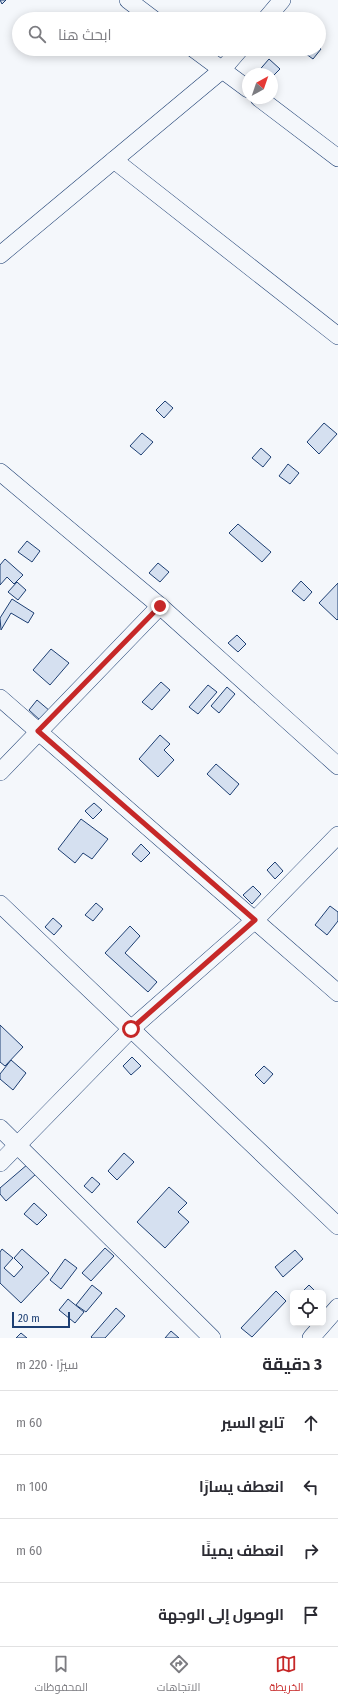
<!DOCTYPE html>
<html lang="ar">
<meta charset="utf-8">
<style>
body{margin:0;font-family:"Fira Sans Condensed",Cairo,sans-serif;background:#f7f7f7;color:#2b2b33;direction:rtl}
.controls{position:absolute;right:12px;bottom:12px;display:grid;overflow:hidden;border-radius:6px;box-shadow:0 2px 10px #0003}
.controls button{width:36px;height:36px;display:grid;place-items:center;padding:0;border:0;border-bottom:1px solid #e1e1e2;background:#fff;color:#2b2b33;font:20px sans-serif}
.compass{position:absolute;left:242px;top:68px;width:36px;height:36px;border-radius:50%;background:#fff;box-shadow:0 2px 10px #0003;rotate:40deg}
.scale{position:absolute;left:12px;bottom:10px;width:58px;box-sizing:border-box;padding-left:4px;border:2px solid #1d3f73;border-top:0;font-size:11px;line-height:14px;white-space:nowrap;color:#1d3f73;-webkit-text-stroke:3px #f4f7fb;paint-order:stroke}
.stop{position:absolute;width:12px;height:12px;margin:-9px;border:3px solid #c62828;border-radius:50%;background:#fff}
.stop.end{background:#c62828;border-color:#fff;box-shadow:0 1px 4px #0008}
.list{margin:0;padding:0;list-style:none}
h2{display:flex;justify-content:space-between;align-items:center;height:52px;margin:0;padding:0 16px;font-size:17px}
h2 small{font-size:13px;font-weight:400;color:#7c7c81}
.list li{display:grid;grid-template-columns:26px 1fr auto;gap:12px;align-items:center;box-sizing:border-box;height:64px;padding:0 16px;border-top:1px solid #e1e1e2}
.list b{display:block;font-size:15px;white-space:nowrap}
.list em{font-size:13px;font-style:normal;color:#7c7c81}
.icon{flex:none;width:22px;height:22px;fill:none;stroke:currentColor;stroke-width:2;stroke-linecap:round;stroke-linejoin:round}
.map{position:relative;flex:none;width:338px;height:1338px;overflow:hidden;direction:ltr}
.search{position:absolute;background:#fff;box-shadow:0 2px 10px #0003;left:12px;right:12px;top:12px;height:44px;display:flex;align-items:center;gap:10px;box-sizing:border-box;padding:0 14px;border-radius:22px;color:#7c7c81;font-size:15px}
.sheet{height:308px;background:#fff}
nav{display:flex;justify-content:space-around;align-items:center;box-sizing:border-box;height:56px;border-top:1px solid #e1e1e2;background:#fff;font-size:11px;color:#7c7c81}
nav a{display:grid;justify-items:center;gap:2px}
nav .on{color:#c62828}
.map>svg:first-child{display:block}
.building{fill:#d5e0f0;stroke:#1d3f73}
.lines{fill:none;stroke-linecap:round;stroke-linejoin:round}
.street-casing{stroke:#1d3f73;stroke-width:18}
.street{stroke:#f4f7fb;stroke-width:17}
.route{stroke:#c62828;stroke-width:5}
</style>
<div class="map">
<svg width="338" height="1338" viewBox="0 0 338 1338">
<rect width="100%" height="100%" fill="#f4f7fb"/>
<g class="building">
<path d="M0 0H6L2 4Z"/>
<path d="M319 47 321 49 313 59 302 51 303 49H319Z"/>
<path d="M269 59 280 69 272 77V74H256Z"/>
<path d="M165 401 173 408 164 418 156 410Z"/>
<path d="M324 423 337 434 319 454 307 442Z"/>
<path d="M142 433 153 442 141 455 130 446Z"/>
<path d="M261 448 271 457 263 467 252 458Z"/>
<path d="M288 464 299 473 290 484 279 476Z"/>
<path d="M238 524 271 552 262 562 229 533Z"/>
<path d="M27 541 40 551 32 562 18 552Z"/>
<path d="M5 559 23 575 14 584 7 577 0 585V565Z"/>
<path d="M158 563 169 572 160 582 149 573Z"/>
<path d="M301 581 312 592 304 601 292 591Z"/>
<path d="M17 582 26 590 18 600 8 592Z"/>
<path d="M338 583V619L337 620 319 603Z"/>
<path d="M12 599 34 613 28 623 11 613 1 630 0 618Z"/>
<path d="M237 635 246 644 238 652 228 643Z"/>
<path d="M51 649 69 663 50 685 33 670Z"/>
<path d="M161 682 170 690 152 710 142 702Z"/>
<path d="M208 685 217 692 198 714 189 707Z"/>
<path d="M227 687 235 694 219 713 211 706Z"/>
<path d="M37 700 50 711 41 721 29 710Z"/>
<path d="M160 735 170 744 164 750 174 760 158 777 139 759Z"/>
<path d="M216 764 239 784 230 795 207 774Z"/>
<path d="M94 803 102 810 93 819 85 811Z"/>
<path d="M81 819 108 839 92 859 83 853 75 863 58 849Z"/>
<path d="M141 844 150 853 141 862 132 854Z"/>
<path d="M275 862 283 871 275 879 267 870Z"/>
<path d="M253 886 261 894 252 904 243 895Z"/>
<path d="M96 903 103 909 93 921 85 915Z"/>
<path d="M330 906 338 912V921L327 935 315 925Z"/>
<path d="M53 918 62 926 54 935 45 927Z"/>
<path d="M130 926 140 936 125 953 157 982 148 992 105 953Z"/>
<path d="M0 1025 23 1047 5 1066 0 1062Z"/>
<path d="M132 1057 141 1066 131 1075 123 1066Z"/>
<path d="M11 1060 26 1073 13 1090 0 1079V1074Z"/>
<path d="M264 1066 273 1074 264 1084 255 1075Z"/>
<path d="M124 1153 134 1162 117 1180 108 1171Z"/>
<path d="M28 1164 36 1174 6 1201 0 1194V1188Z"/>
<path d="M92 1177 100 1184 92 1193 84 1186Z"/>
<path d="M169 1187 187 1203 178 1212 189 1222 165 1248 137 1222Z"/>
<path d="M34 1203 47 1215 37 1225 24 1214Z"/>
<path d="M105 1248 114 1256 91 1281 82 1273Z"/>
<path d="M2 1249 13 1258 4 1268 14 1277 23 1267 14 1258 22 1249 49 1273 21 1303 0 1283V1252Z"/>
<path d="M295 1250 303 1259 283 1277 275 1267Z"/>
<path d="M65 1259 77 1268 61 1289 50 1280Z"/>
<path d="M92 1285 102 1293 86 1312 76 1305Z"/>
<path d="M309 1285 317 1293H301Z"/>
<path d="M276 1291 286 1301 252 1337 241 1328Z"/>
<path d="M68 1299 84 1312 75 1323 59 1310Z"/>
<path d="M116 1308 125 1316 105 1338H92L91 1337Z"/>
<path d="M171 1331 179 1338H165Z"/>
<path d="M21 1333 27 1338H16Z"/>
</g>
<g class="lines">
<defs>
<g id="street">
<path d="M128 0 153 19"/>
<path d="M266 19 282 0"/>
<path d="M194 49 248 89"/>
<path d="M259 98 338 158"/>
<path d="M114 160 338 336"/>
<path d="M0 255 222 70 240 49"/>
<path d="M0 472 160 606 338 766"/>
<path d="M0 698 338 993"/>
<path d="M0 772 160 606"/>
<path d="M0 904 338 1226"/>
<path d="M0 1128 212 1338"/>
<path d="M0 1163 131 1029 255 920 338 835"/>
<path d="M311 1338 338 1307"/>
</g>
</defs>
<use href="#street" class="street-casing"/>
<use href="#street" class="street"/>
</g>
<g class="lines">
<path class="route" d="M131 1029 255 920 38 731 160 606"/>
</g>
</svg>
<div class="controls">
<button><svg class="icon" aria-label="locate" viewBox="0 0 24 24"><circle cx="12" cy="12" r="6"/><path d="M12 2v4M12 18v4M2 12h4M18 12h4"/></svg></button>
</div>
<svg class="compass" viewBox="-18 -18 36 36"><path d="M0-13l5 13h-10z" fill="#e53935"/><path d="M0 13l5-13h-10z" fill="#7c7c81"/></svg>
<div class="scale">20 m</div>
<div class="stop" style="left:131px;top:1029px"></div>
<div class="stop end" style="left:160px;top:606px"></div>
<div class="search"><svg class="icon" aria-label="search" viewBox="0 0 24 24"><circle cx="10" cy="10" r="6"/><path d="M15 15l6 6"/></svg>ابحث هنا</div>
</div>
<section class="sheet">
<h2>3 دقيقة<small>سيرًا · 220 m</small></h2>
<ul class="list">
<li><svg class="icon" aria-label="ahead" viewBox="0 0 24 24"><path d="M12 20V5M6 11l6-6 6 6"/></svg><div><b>تابع السير</b></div><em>60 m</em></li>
<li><svg class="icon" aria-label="left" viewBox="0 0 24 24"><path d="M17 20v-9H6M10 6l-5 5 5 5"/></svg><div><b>انعطف يسارًا</b></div><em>100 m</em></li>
<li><svg class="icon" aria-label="right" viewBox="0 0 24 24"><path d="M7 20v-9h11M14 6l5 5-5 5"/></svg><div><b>انعطف يمينًا</b></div><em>60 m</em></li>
<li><svg class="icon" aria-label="arrive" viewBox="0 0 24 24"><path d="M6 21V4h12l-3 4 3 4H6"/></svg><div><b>الوصول إلى الوجهة</b></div></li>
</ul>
</section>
<nav>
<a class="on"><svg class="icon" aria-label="map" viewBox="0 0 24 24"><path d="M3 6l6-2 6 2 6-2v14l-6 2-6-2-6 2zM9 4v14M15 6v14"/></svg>الخريطة</a>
<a><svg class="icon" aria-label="directions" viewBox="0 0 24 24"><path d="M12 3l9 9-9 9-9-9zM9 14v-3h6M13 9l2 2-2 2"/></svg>الاتجاهات</a>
<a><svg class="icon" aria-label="saved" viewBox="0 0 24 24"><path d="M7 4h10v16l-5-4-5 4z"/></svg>المحفوظات</a>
</nav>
